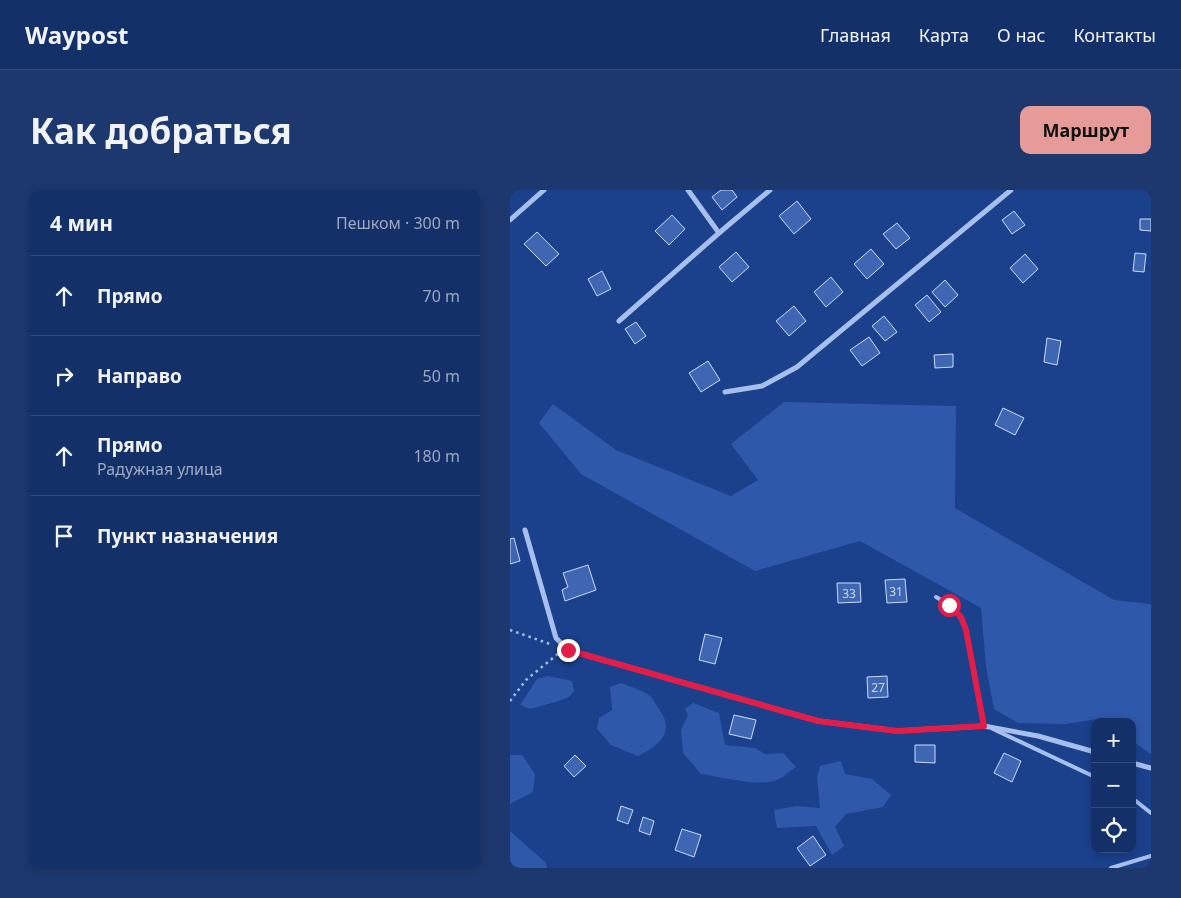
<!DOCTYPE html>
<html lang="ru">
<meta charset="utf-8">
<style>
body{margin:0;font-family:"Noto Sans",sans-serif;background:#1d386f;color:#f1f3f6}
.controls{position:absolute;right:15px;bottom:15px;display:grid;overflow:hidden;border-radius:10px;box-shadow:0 2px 8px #0003}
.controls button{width:45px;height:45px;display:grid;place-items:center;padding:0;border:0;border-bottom:1px solid #334b7d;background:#143069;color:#f1f3f6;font:25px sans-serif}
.stop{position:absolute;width:15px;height:15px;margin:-11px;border:4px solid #e11d48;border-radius:50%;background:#fff}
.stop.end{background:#e11d48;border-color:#fff;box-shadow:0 1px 5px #0008}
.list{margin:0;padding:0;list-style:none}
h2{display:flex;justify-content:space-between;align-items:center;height:65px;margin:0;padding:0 20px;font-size:21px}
h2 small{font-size:16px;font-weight:400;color:#9da9c0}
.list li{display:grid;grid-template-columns:32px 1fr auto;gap:15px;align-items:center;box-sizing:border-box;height:80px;padding:0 20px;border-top:1px solid #334b7d}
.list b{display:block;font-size:19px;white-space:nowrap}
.list p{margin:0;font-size:16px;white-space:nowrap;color:#9da9c0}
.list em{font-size:16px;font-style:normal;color:#9da9c0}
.icon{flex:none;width:28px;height:28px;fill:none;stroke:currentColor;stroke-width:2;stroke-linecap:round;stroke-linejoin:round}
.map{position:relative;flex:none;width:641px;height:678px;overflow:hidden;border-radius:10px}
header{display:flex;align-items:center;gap:30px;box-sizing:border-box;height:70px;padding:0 25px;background:#143069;border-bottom:1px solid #334b7d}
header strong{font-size:24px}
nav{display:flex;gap:28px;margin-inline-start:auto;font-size:18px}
.intro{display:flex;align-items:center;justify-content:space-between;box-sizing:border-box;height:120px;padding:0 30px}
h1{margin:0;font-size:35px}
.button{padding:12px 22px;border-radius:10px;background:#e69b98;color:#111;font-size:18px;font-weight:700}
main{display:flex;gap:30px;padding:0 30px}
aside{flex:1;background:#143069;border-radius:10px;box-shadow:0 2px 8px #0003}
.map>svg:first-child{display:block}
.green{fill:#2e58aa}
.building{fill:#3f66b2;stroke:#cddcf9}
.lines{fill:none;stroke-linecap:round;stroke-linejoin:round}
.path{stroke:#a7bfed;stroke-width:2.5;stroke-dasharray:2.5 4;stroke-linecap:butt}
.service{stroke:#a7bfed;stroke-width:4}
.minor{stroke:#a7bfed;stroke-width:5}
.route{stroke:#e11d48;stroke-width:6}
.labels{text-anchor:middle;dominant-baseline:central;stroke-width:4;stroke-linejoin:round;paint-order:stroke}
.number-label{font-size:12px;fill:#cfd9ec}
</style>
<header>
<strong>Waypost</strong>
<nav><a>Главная</a><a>Карта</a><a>О нас</a><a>Контакты</a></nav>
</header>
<div class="intro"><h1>Как добраться</h1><a class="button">Маршрут</a></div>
<main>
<aside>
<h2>4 мин<small>Пешком · 300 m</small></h2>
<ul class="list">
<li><svg class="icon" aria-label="ahead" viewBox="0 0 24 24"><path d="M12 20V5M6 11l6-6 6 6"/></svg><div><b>Прямо</b></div><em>70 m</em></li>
<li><svg class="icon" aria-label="right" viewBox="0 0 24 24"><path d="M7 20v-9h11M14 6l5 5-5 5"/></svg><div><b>Направо</b></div><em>50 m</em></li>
<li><svg class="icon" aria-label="ahead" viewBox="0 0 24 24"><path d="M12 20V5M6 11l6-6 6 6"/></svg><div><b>Прямо</b><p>Радужная улица</p></div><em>180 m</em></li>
<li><svg class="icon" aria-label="arrive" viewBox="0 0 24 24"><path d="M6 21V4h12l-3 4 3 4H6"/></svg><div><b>Пункт назначения</b></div></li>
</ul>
</aside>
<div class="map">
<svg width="641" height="678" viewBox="0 0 641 678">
<rect width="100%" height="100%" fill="#1b408c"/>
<g class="green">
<path d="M274 212 446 216 445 318 604 410 641 414V564L622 551V532H592L587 529 555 534 508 533 484 519 476 477 471 418 350 351 245 381 71 284 29 233 43 214 106 260 221 306 248 290 221 254Z"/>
<path d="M38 486 62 491 64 501 59 507 49 511 20 519 10 515 27 489Z"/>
<path d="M111 493C120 497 133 500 140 506 144 509 146 515 149 519 166 542 149 556 128 566L101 555 87 539 89 528 102 520 100 497Z"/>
<path d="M183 513 209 523 215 555 245 558 255 564 273 563 286 577C280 581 275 586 269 589 251 598 212 587 191 584L173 563 171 540 178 525 175 519Z"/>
<path d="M0 565H12L25 584 23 602 0 614Z"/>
<path d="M331 571 335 584 362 589 381 605 373 617 336 624 325 637 334 656 322 665 306 636 267 638 264 620 286 616 310 618 307 588 310 576Z"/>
<path d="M0 641 36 673 37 678H0Z"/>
</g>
<g class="building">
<path d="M211 0H222L227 7 212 20 202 7Z"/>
<path d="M287 11 301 29 284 44 269 26Z"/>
<path d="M504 21 515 35 502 44 492 30Z"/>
<path d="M162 25 175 39 159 55 145 41Z"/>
<path d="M630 29H641V41L630 40Z"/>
<path d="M387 33 400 48 386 59 373 44Z"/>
<path d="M27 42 49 64 36 76 14 54Z"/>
<path d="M361 59 374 74 357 89 344 74Z"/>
<path d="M226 62 239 77 222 92 209 77Z"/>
<path d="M625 63 636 64 634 82 623 81Z"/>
<path d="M515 64 528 79 513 93 500 78Z"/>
<path d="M92 81 101 99 87 106 78 89Z"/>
<path d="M321 87 333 102 316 117 304 102Z"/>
<path d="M435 90 448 105 435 117 422 102Z"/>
<path d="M417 105 431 122 419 132 405 115Z"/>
<path d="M284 116 296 131 279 146 266 131Z"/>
<path d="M374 126 387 142 375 151 362 136Z"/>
<path d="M126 132 136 146 125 154 115 139Z"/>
<path d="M359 147 370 163 352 176 340 160Z"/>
<path d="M537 148 551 151 547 175 534 172Z"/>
<path d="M443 164V177L425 178 424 165Z"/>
<path d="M198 171 210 190 191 202 179 183Z"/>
<path d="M493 218 514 228 505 245 485 235Z"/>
<path d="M4 348 10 371 0 374V349Z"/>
<path d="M78 375 86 400 55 411 52 400 58 397 53 383Z"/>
<path d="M395 389 397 412 377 413 375 390Z"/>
<path d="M327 393H350L351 412 328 413Z"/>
<path d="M195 444 212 448 205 474 189 470Z"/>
<path d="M377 486 378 507 358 508 357 487Z"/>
<path d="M224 525 246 530 241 549 219 544Z"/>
<path d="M405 555H425V573L405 572Z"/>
<path d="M494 563 511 571 502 592 484 583Z"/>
<path d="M65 565 76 576 64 587 54 576Z"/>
<path d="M111 616 123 620 118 634 107 630Z"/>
<path d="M133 627 144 631 140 645 129 641Z"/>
<path d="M172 639 191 645 184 667 165 660Z"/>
<path d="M303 646 316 665 300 676 287 658Z"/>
</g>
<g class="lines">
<g class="path">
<path d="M0 440 40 454"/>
<path d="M0 511 16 490 49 463"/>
</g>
<g class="service">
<path d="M426 407C442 416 450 422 456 440L474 536 476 537"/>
<path d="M483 539 585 587"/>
<path d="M622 608 641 623"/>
<path d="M601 678 641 666"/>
</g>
<g class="minor">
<path d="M178 0 209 43"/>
<path d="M0 30 34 0"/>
<path d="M109 131 209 43 260 0"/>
<path d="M215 202 252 196 287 177 501 0"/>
<path d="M15 340 46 448 58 460 308 531 387 541 474 536 528 546 585 562"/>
<path d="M622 573 641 578"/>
</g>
</g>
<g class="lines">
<path class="route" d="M58 460 308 531 387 541 474 536 456 440 451 427 439 415"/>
</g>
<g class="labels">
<g class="number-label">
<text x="386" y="401">31</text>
<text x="339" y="403">33</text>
<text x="368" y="497">27</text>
</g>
</g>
</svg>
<div class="controls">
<button>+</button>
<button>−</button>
<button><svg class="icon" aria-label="locate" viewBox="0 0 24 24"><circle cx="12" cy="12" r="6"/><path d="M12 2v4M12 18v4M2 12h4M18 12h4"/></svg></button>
</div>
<div class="stop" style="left:439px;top:415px"></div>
<div class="stop end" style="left:58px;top:460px"></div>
</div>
</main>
